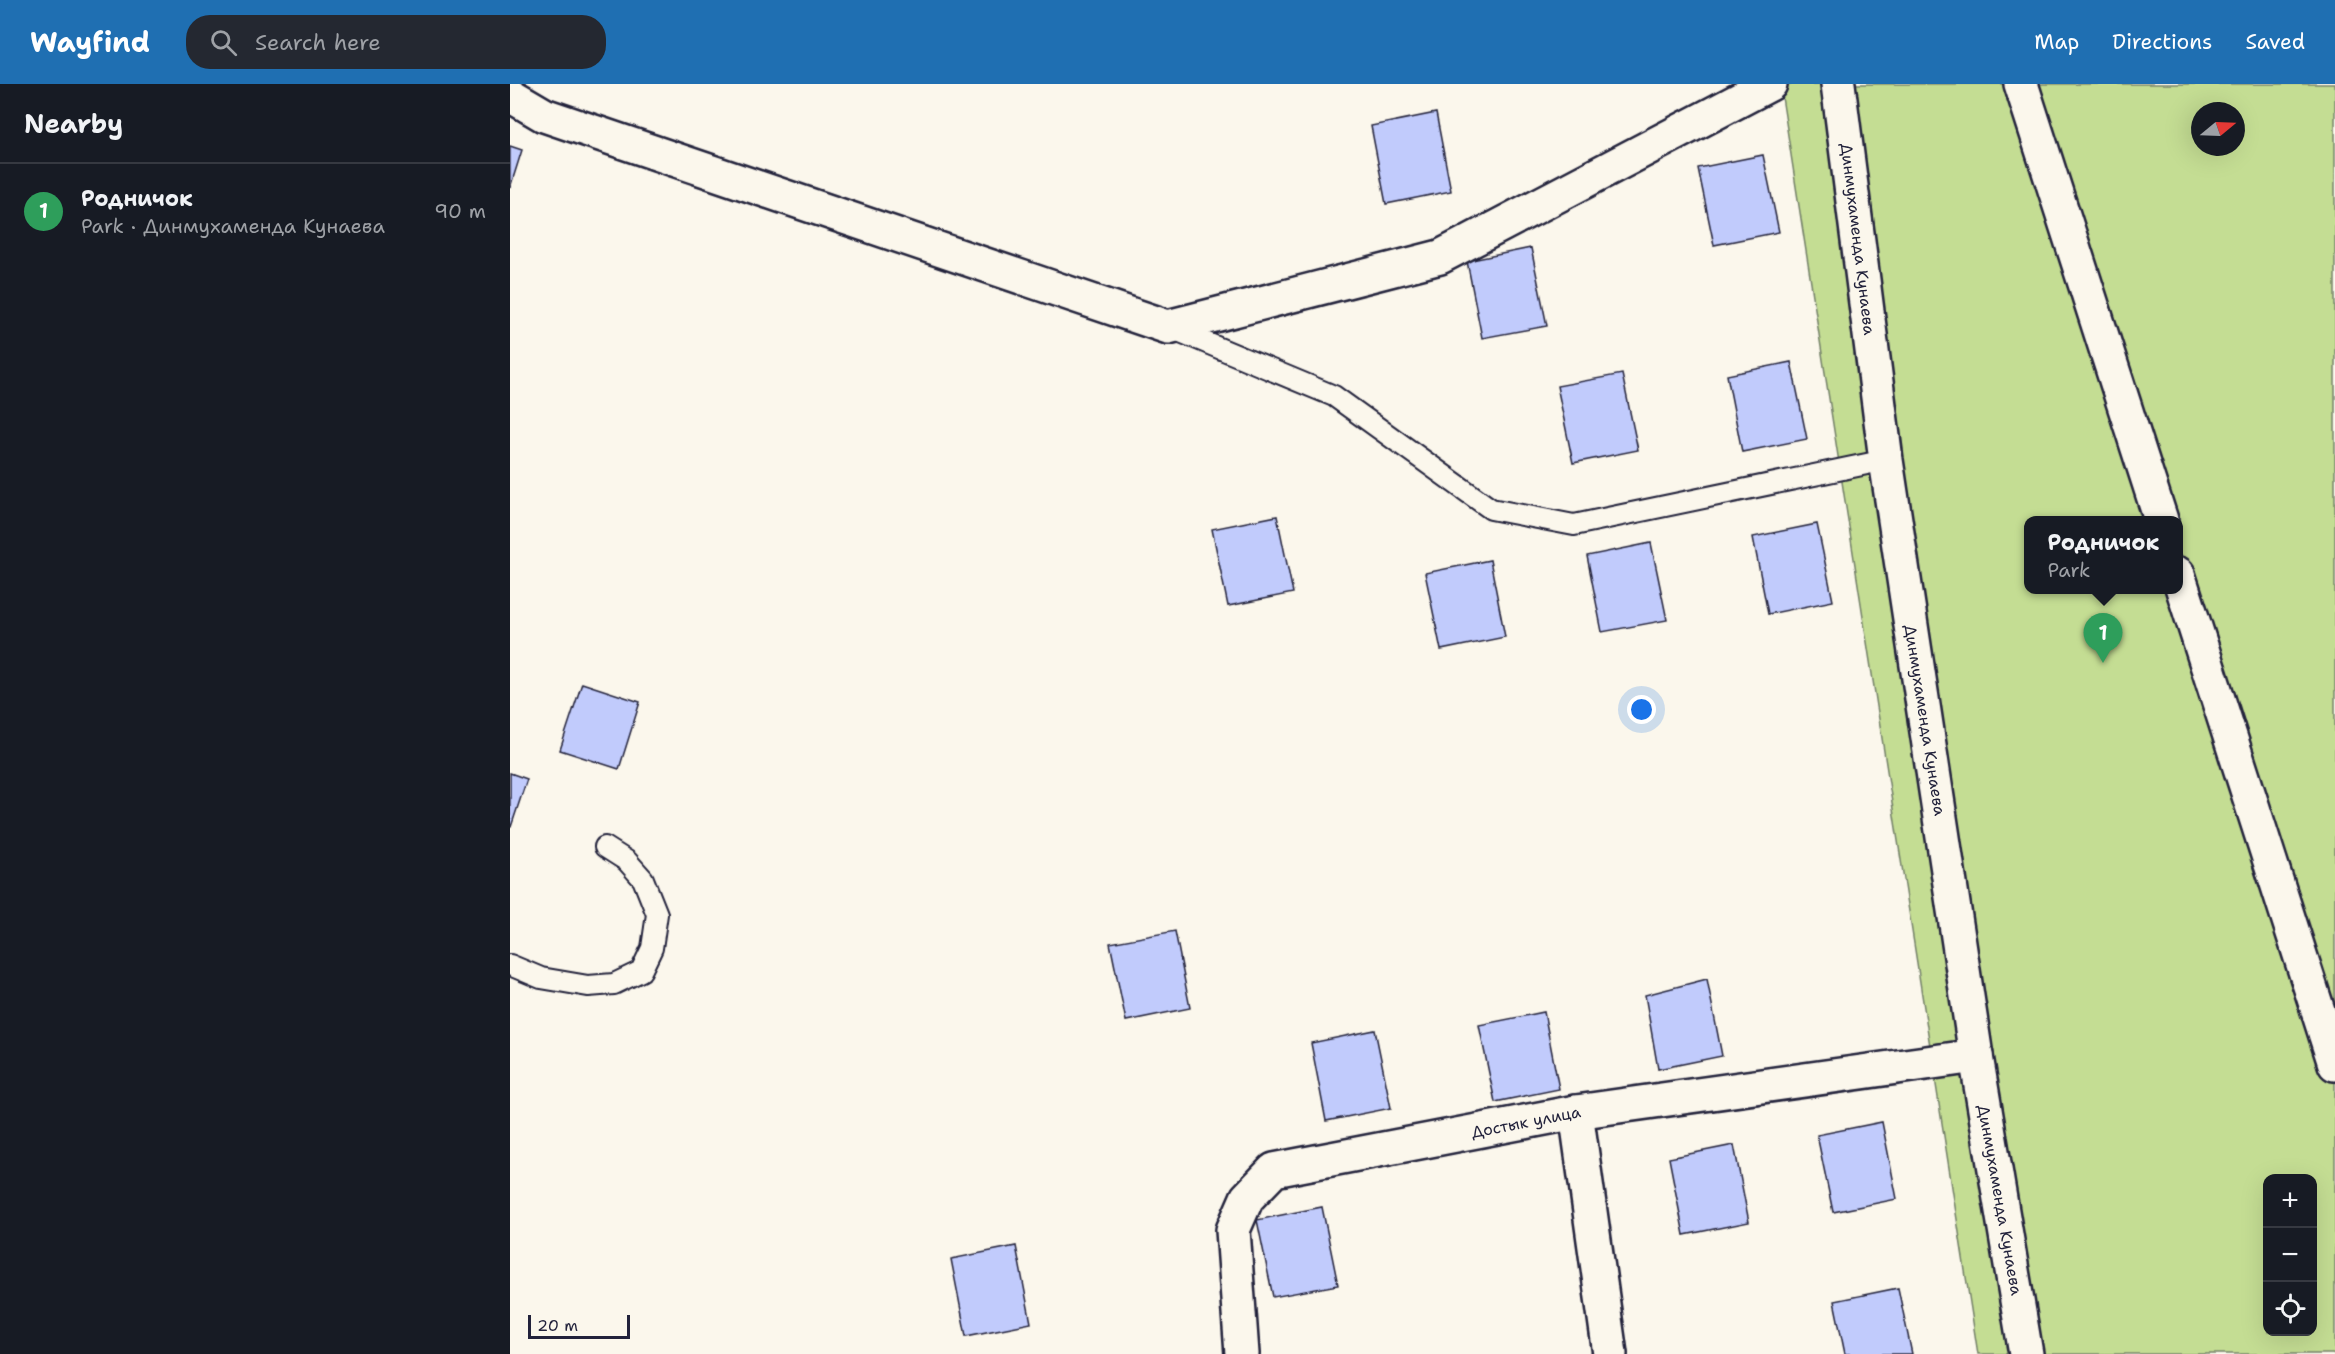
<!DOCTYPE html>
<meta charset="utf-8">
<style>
body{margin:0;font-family:"Shantell Sans",sans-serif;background:#242831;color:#f1f3f6}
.controls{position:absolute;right:18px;bottom:18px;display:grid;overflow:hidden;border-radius:12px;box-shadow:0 6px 24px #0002}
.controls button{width:54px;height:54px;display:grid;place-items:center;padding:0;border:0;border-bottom:2px solid #363941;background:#171b24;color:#f1f3f6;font:30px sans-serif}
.compass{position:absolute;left:1681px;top:18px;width:54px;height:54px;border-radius:50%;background:#171b24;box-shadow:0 6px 24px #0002;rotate:71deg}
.scale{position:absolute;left:18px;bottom:15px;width:102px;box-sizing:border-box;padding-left:6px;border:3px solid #22223b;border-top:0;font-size:16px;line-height:21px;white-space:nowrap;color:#22223b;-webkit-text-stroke:4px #fbf7ec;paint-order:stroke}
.you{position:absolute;left:1132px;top:626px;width:21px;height:21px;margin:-15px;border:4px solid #fff;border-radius:50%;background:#1a73e8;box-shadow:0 0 0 9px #1a73e833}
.badge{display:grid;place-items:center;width:39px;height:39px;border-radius:50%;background:#1f6fb2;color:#fff;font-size:20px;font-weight:700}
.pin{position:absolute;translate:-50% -50px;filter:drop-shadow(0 2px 3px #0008)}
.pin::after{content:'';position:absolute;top:32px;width:21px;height:18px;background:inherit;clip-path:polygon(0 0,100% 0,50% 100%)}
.popup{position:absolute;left:1514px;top:432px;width:159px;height:78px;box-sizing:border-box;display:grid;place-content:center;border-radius:12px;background:#171b24;filter:drop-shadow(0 2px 4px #0005);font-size:20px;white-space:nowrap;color:#9ea1a6}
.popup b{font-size:22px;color:#f1f3f6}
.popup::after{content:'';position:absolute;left:50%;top:100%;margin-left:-12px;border:12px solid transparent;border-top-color:#171b24}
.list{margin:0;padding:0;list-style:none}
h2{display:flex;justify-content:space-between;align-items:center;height:78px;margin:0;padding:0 24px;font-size:26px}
h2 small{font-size:20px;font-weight:400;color:#9ea1a6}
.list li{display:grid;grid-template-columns:39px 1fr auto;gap:18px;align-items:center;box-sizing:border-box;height:96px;padding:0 24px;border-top:2px solid #363941}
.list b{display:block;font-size:22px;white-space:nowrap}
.list p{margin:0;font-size:20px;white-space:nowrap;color:#9ea1a6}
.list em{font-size:20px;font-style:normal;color:#9ea1a6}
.icon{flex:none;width:33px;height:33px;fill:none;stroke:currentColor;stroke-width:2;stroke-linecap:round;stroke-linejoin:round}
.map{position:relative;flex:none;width:1825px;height:1270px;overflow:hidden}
header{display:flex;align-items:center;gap:36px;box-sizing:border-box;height:84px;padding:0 30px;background:#1f6fb2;color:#fff}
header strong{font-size:28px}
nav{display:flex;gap:33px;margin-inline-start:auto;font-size:21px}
.search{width:420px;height:54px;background:#242831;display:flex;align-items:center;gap:15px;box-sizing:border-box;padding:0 21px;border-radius:24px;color:#9ea1a6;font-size:22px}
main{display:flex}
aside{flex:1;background:#171b24}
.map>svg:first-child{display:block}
.green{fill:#c4dd93;stroke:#738067;stroke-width:1.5;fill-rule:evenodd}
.building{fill:#c1cbfc;stroke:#22223b;stroke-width:1.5}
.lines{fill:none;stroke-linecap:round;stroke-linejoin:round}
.lane-casing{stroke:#22223b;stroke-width:24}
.street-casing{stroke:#22223b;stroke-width:38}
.lane{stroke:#fbf7ec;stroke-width:20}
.street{stroke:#fbf7ec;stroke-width:33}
.labels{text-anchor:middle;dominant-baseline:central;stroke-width:4.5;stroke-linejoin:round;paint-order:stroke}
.street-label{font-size:16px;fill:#22223b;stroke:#fbf7ec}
</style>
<header>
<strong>Wayfind</strong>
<div class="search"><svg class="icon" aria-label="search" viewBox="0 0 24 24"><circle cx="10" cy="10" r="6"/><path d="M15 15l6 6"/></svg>Search here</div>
<nav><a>Map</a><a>Directions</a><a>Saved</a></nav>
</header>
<main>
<aside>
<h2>Nearby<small></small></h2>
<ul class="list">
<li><span class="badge" style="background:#2e9e5b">1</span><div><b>Родничок</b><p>Park · Динмухаменда Кунаева</p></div><em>90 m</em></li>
</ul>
</aside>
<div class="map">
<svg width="1825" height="1270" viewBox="0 0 1825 1270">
<rect width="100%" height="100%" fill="#fbf7ec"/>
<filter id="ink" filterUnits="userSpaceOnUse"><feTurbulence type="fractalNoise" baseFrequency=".0167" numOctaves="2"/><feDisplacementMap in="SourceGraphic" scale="12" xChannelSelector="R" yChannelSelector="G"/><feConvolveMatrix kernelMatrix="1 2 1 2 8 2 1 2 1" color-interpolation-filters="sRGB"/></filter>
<g filter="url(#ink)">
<path class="green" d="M1270 0H1825V1270H1468ZM1690 27H1726V63H1690ZM1518 436H1668V506H1518ZM1758 1094H1802V1248H1758Z"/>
<g class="building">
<path d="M926 29 941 107 876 120 861 42Z"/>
<path d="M0 62 12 66 0 104Z"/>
<path d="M1253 71 1269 148 1204 161 1188 84Z"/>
<path d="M1021 164 1037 242 972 254 957 177Z"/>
<path d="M1281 278 1297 355 1232 368 1217 291Z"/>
<path d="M1112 290 1128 366 1063 379 1047 302Z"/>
<path d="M767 432 783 509 718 522 702 445Z"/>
<path d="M1307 440 1323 517 1258 530 1243 453Z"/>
<path d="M1141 459 1157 536 1092 548 1077 472Z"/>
<path d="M980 476 995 553 931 566 915 489Z"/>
<path d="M72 599 130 618 109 685 50 666Z"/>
<path d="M0 689 17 695 1 743H0Z"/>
<path d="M665 847 680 924 616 937 600 859Z"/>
<path d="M1197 895 1212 972 1148 985 1135 911Z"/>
<path d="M1034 928 1049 1005 985 1018 969 941Z"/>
<path d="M865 946 881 1024 816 1037 801 959Z"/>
<path d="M1372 1038 1387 1115 1323 1128 1307 1051Z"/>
<path d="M1224 1061 1239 1138 1174 1151 1159 1074Z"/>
<path d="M812 1123 828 1201 763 1213 747 1136Z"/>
<path d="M506 1162 521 1239 456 1252 441 1175Z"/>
<path d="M1388 1204 1402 1270H1335L1324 1217Z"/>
</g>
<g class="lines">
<defs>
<g id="lane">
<path d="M661 244 824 312 981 425 1064 441 1376 376"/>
<path d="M0 881 31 894 78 902 104 900 131 887 142 864 147 830 133 795 117 777 95 763"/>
</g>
<g id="street">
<path d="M1328 0 1376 376 1466 972 1516 1270"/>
<path d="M1511 0 1651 436"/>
<path d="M0 11 34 31 658 243 930 173 1260 0"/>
<path d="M1668 490 1825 980"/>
<path d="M1066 1028 1100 1270"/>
<path d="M732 1270 723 1146 737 1114 764 1086 1066 1028 1466 972"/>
</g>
</defs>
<use href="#lane" class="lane-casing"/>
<use href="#street" class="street-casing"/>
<use href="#lane" class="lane"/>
<use href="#street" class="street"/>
</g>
</g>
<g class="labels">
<g class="street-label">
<text transform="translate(1348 155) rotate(83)">Динмухаменда Кунаева</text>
<text transform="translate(1415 636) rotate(81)">Динмухаменда Кунаева</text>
<text transform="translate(1016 1038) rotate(-11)">Достык улица</text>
<text transform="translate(1490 1116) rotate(80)">Динмухаменда Кунаева</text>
</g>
</g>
</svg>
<div class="controls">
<button>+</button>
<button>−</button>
<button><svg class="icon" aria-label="locate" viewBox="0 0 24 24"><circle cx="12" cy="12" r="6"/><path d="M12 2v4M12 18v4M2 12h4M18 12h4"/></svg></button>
</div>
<svg class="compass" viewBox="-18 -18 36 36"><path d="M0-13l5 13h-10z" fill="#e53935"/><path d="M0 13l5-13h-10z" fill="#9ea1a6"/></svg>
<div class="scale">20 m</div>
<div class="you"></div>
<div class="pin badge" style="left:1593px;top:579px;background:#2e9e5b">1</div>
<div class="popup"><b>Родничок</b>Park</div>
</div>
</main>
